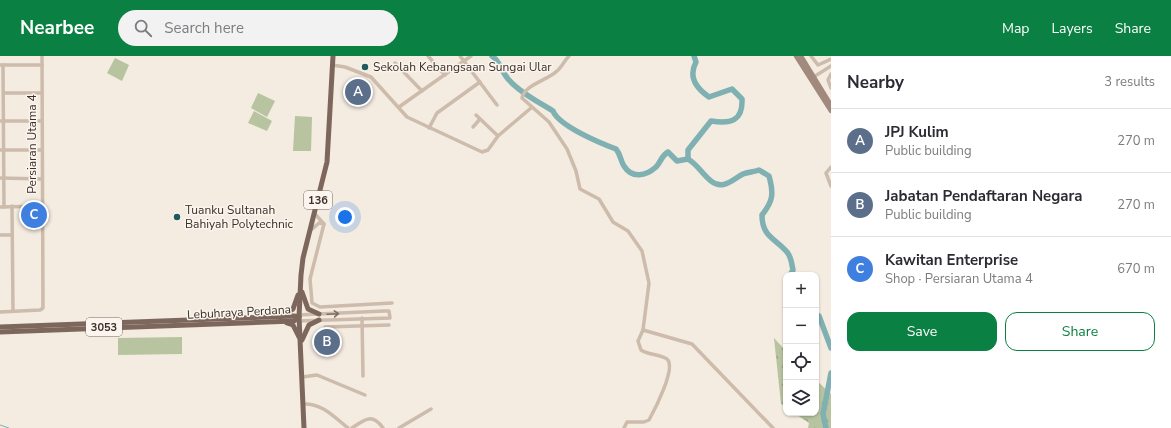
<!DOCTYPE html>
<meta charset="utf-8">
<style>
body{margin:0;font-family:"Nunito Sans",sans-serif;background:#f2f2f3;color:#2b2b33}
.controls{position:absolute;right:12px;bottom:12px;display:grid;overflow:hidden;border-radius:8px;box-shadow:0 1px 3px #0004}
.controls button{width:36px;height:36px;display:grid;place-items:center;padding:0;border:0;border-bottom:1px solid #e1e1e2;background:#fff;color:#2b2b33;font:20px sans-serif}
.you{position:absolute;left:345px;top:161px;width:14px;height:14px;margin:-10px;border:3px solid #fff;border-radius:50%;background:#1a73e8;box-shadow:0 0 0 6px #1a73e833}
.badge{display:grid;place-items:center;width:26px;height:26px;border-radius:50%;background:#0b8043;color:#fff;font-size:13px;font-weight:700}
.pin{position:absolute;translate:-50% -50%;border:2px solid #fff;box-shadow:0 1px 4px #0006}
.list{margin:0;padding:0;list-style:none}
h2{display:flex;justify-content:space-between;align-items:center;height:52px;margin:0;padding:0 16px;font-size:17px}
h2 small{font-size:13px;font-weight:400;color:#7c7c81}
.list li{display:grid;grid-template-columns:26px 1fr auto;gap:12px;align-items:center;box-sizing:border-box;height:64px;padding:0 16px;border-top:1px solid #e1e1e2}
.list b{display:block;font-size:15px;white-space:nowrap}
.list p{margin:0;font-size:13px;white-space:nowrap;color:#7c7c81}
.list em{font-size:13px;font-style:normal;color:#7c7c81}
.actions{display:flex;gap:8px;padding:12px 16px}
.actions a{flex:1;padding:9px 0;border:1px solid #0b8043;border-radius:12px;text-align:center;font-size:14px;color:#0b8043}
.actions .main{background:#0b8043;color:#fff}
.icon{flex:none;width:22px;height:22px;fill:none;stroke:currentColor;stroke-width:2;stroke-linecap:round;stroke-linejoin:round}
.map{position:relative;flex:none;width:831px;height:372px;overflow:hidden}
header{display:flex;align-items:center;gap:24px;box-sizing:border-box;height:56px;padding:0 20px;background:#0b8043;color:#fff}
header strong{font-size:19px}
nav{display:flex;gap:22px;margin-inline-start:auto;font-size:14px}
.search{width:280px;height:36px;background:#f2f2f3;display:flex;align-items:center;gap:10px;box-sizing:border-box;padding:0 14px;border-radius:22px;color:#7c7c81;font-size:15px}
main{display:flex}
aside{flex:1;background:#fff}
.map>svg:first-child{display:block}
.forest{fill:url(#forest-crowns)}
.pitch{fill:#b8c4a0}
.lines{fill:none;stroke-linecap:round;stroke-linejoin:round}
.stream{stroke:#7fb0b2;stroke-width:1}
.river{stroke:#7fb0b2;stroke-width:5.5}
.minor{stroke:#cdbbac;stroke-width:3.5}
.secondary{stroke:#a18a7d;stroke-width:4.5}
.primary{stroke:#7d675c;stroke-width:5}
.oneway{stroke:#7d6f65}
.poi-dot{fill:#1f5a5e;stroke:#fbf5ee;stroke-width:1.5}
.labels{text-anchor:middle;dominant-baseline:central;stroke-width:3;stroke-linejoin:round;paint-order:stroke}
.shield{fill:#fbf5ee;stroke:#756b66;stroke-width:1}
.shield-label{font-size:11px;font-weight:bold;fill:#3b302b}
.poi-label{font-size:12px;fill:#3b302b;stroke:#fbf5ee;text-anchor:start}
.street-label{font-size:12px;fill:#3b302b;stroke:#fbf5ee}
</style>
<header>
<strong>Nearbee</strong>
<div class="search"><svg class="icon" aria-label="search" viewBox="0 0 24 24"><circle cx="10" cy="10" r="6"/><path d="M15 15l6 6"/></svg>Search here</div>
<nav><a>Map</a><a>Layers</a><a>Share</a></nav>
</header>
<main>
<div class="map">
<svg width="831" height="372" viewBox="0 0 831 372">
<defs>
<pattern id="forest-crowns" width="20" height="18" patternUnits="userSpaceOnUse"><rect width="20" height="18" fill="#b8c4a0"/><path d="M2 6a3 3 0 1 1 6 0M12 15a3 3 0 1 1 6 0" fill="none" stroke="#97a083"/></pattern>
</defs>
<rect width="100%" height="100%" fill="#f4ebe1"/>
<g class="forest">
<path d="M774 282 786 295V351L781 348Z"/>
<path d="M816 324 831 338V372H808L809 367 794 357H816Z"/>
</g>
<g class="pitch">
<path d="M115 2 129 9 122 25 107 17Z"/>
<path d="M258 37 275 45 267 61 251 52Z"/>
<path d="M254 55 272 65 267 75 248 67Z"/>
<path d="M295 60 312 61 311 95H293Z"/>
<path d="M182 281V298L118 299V282Z"/>
</g>
<g class="lines">
<path class="stream" d="M0 369 9 372"/>
<g class="river">
<path d="M492 0C501 6 502 18 510 25 522 38 539 46 553 55 559 70 600 87 616 93 621 99 620 104 624 110 632 123 646 120 656 111 661 106 661 100 668 96L677 105 688 103"/>
<path d="M688 103C698 109 702 118 711 125 723 135 733 123 743 118 748 116 754 116 759 114L769 120C774 138 773 145 762 159 762 181 775 182 787 196 791 200 792 209 793 214L790 219"/>
<path d="M688 103V94L711 65C731 68 743 65 742 43L732 33 709 41C696 32 688 21 696 6L694 0"/>
<path d="M816 258 819 260 831 292"/>
<path d="M826 372 823 358 831 317"/>
</g>
<g class="minor">
<path d="M428 0 445 19"/>
<path d="M460 0 497 49"/>
<path d="M569 0C564 5 562 11 557 15 548 24 524 29 522 42L549 66 567 93 576 115 580 133 599 143 613 166 628 175 642 195 649 227 643 274 692 288 773 372"/>
<path d="M811 0 818 9 831 3"/>
<path d="M395 7 422 35"/>
<path d="M0 9H42"/>
<path d="M3 9 4 151"/>
<path d="M332 9 345 11 371 21 407 61 482 96 488 94 498 80 531 52"/>
<path d="M831 18 828 24 831 32"/>
<path d="M812 22 831 10"/>
<path d="M4 37H42"/>
<path d="M399 51 471 0"/>
<path d="M476 59 498 80"/>
<path d="M0 65H42"/>
<path d="M473 71 480 63"/>
<path d="M429 72 437 57 480 26"/>
<path d="M0 94H42"/>
<path d="M831 111 826 117 831 130"/>
<path d="M0 122 42 123"/>
<path d="M12 150 13 255"/>
<path d="M0 151 42 150"/>
<path d="M324 168 310 223 312 247 320 251 392 247"/>
<path d="M311 174 319 167 324 168 315 158"/>
<path d="M0 179H12"/>
<path d="M0 256 40 254 43 252 42 0"/>
<path d="M297 259 384 255H389L390 262 298 265"/>
<path d="M362 262 363 320"/>
<path d="M325 271 389 269"/>
<path d="M302 321 317 319 365 339"/>
<path d="M303 348C322 347 334 361 348 372"/>
<path d="M352 372C365 363 372 357 383 372"/>
<path d="M399 372 431 353"/>
<path d="M624 372 627 366H644L649 364C654 355 677 311 667 303 659 298 648 299 641 294L638 285 643 274"/>
</g>
<g class="secondary">
<path d="M796 0 831 55"/>
<path d="M801 0 831 49"/>
</g>
<g class="primary">
<path d="M302 236 308 253 319 258"/>
<path d="M284 258 293 253 298 239"/>
<path d="M287 267 293 269 299 281"/>
<path d="M0 271 294 260 299 261"/>
<path d="M0 276 294 265 299 261"/>
<path d="M302 284 309 269 319 264"/>
<path d="M304 372 299 261 301 219 303 202 327 106 333 0"/>
</g>
</g>
<defs><path id="oneway-shaft" d="M-6 0H5M1.5-3L5.5 0L1.5 3" fill="none" stroke-width="1.6" stroke-linecap="round" stroke-linejoin="round"/></defs>
<use class="oneway" href="#oneway-shaft" transform="translate(333 258) rotate(-3)"/>
<g class="poi-dot">
<circle cx="365" cy="11" r="4"/>
<circle cx="177" cy="161" r="4"/>
</g>
<g class="labels">
<g class="shield">
<rect x="304" y="135" width="28" height="18" rx="3"/>
<rect x="86" y="262" width="36" height="18" rx="3"/>
</g>
<g class="shield-label">
<text x="318" y="144">136</text>
<text x="104" y="271">3053</text>
</g>
<g class="poi-label">
<text x="373" y="11">Sekolah Kebangsaan Sungai Ular</text>
<text x="185" y="154">Tuanku Sultanah<tspan x="185" dy="14">Bahiyah Polytechnic</tspan></text>
</g>
<g class="street-label">
<text transform="translate(32 88) rotate(-90)">Persiaran Utama 4</text>
<text transform="translate(239 256) rotate(-3)">Lebuhraya Perdana</text>
</g>
</g>
</svg>
<div class="controls">
<button>+</button>
<button>−</button>
<button><svg class="icon" aria-label="locate" viewBox="0 0 24 24"><circle cx="12" cy="12" r="6"/><path d="M12 2v4M12 18v4M2 12h4M18 12h4"/></svg></button>
<button><svg class="icon" aria-label="layers" viewBox="0 0 24 24"><path d="M12 4l9 5-9 5-9-5zM3 14l9 5 9-5"/></svg></button>
</div>
<div class="you"></div>
<div class="pin badge" style="left:358px;top:36px;background:#5c6f8a">A</div>
<div class="pin badge" style="left:327px;top:286px;background:#5c6f8a">B</div>
<div class="pin badge" style="left:34px;top:159px;background:#3f7fe0">C</div>
</div>
<aside>
<h2>Nearby<small>3 results</small></h2>
<ul class="list">
<li><span class="badge" style="background:#5c6f8a">A</span><div><b>JPJ Kulim</b><p>Public building</p></div><em>270 m</em></li>
<li><span class="badge" style="background:#5c6f8a">B</span><div><b>Jabatan Pendaftaran Negara</b><p>Public building</p></div><em>270 m</em></li>
<li><span class="badge" style="background:#3f7fe0">C</span><div><b>Kawitan Enterprise</b><p>Shop · Persiaran Utama 4</p></div><em>670 m</em></li>
</ul>
<div class="actions"><a class="main">Save</a><a>Share</a></div>
</aside>
</main>
